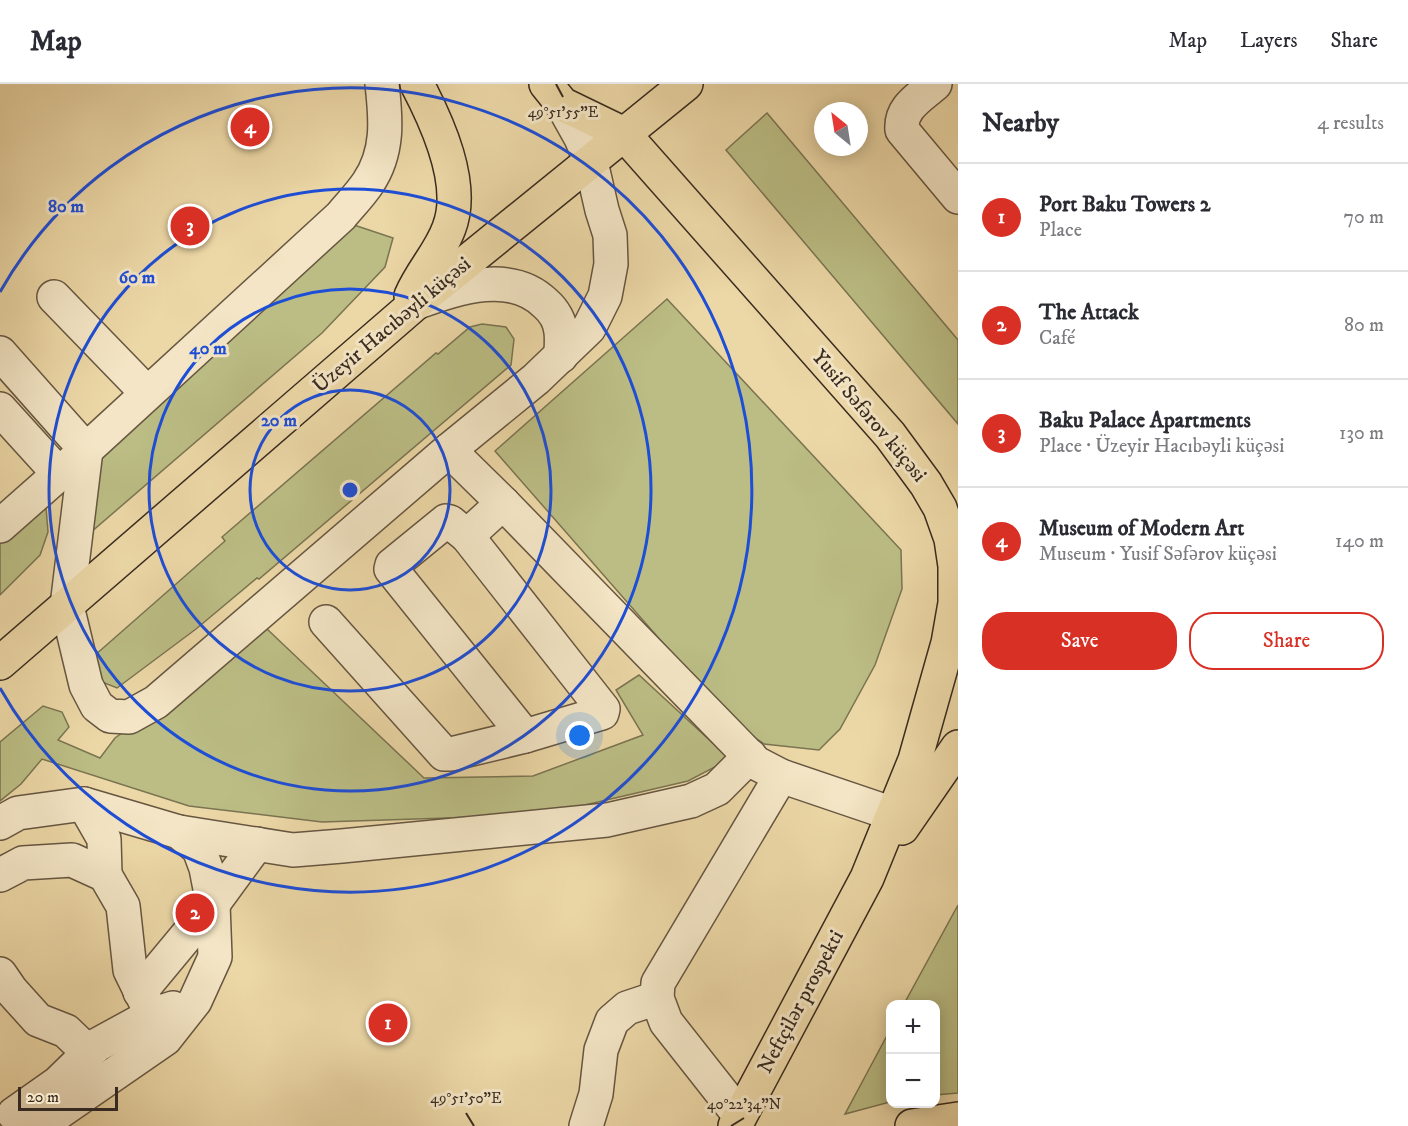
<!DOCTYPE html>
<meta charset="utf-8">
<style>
body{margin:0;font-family:"IM FELL DW Pica",serif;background:#f2f2f3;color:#2b2b33}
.controls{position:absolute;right:18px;bottom:18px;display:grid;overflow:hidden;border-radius:12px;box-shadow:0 3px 15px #0003}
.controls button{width:54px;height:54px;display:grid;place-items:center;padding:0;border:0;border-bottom:2px solid #e1e1e2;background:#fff;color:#2b2b33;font:30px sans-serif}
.compass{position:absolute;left:814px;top:18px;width:54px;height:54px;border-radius:50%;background:#fff;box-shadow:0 3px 15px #0003;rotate:330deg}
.scale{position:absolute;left:18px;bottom:15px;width:100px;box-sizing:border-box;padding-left:6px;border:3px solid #392b20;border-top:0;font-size:16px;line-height:21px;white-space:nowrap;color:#392b20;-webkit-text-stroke:4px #f3e5c5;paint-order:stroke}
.you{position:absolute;left:580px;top:652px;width:21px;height:21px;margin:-15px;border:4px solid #fff;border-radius:50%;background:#1a73e8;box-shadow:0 0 0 9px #1a73e833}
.badge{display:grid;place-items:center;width:39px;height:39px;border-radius:50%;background:#d93025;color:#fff;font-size:20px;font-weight:700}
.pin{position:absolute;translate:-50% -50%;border:3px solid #fff;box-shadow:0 2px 6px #0006}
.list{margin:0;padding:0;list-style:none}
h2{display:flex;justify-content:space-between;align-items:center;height:78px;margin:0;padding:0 24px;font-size:26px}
h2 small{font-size:20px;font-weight:400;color:#7c7c81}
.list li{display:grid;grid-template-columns:39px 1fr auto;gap:18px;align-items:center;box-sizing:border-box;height:108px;padding:0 24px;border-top:2px solid #e1e1e2}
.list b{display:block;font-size:22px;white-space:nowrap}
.list p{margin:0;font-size:20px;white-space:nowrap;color:#7c7c81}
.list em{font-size:20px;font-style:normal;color:#7c7c81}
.actions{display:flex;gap:12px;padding:18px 24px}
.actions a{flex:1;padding:14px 0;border:2px solid #d93025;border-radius:24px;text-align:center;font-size:21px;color:#d93025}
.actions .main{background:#d93025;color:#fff}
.map{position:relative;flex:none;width:958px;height:1042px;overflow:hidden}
header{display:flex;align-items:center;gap:36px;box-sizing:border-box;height:84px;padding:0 30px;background:#fff;border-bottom:2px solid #e1e1e2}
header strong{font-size:28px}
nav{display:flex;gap:33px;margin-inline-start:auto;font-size:21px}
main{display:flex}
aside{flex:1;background:#fff}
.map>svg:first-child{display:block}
.green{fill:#bbbd84;stroke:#7a7452;stroke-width:1.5}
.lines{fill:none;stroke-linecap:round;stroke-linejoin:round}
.minor-casing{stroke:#665642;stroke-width:36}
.major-casing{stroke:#392b20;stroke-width:36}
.highway-casing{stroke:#392b20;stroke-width:36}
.minor{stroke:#f3e5c5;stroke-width:33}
.major{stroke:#ecd7a6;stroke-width:33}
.highway{stroke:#ecd7a6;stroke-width:33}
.ticks{fill:none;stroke:#392b20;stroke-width:2}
.ring{fill:none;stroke:#1d4ed8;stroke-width:3}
.labels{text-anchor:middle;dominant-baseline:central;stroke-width:6;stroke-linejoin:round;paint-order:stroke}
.street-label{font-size:21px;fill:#392b20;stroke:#f3e5c5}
.ticks-label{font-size:15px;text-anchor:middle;fill:#392b20;stroke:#f3e5c5;stroke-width:6;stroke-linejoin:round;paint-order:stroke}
.centre{fill:#1d4ed8;stroke:#f3e5c5;stroke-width:3}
.ring-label{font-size:18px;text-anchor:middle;font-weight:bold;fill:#1d4ed8;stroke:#f3e5c5;stroke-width:6;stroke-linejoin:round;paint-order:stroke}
</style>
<header>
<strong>Map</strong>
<nav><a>Map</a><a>Layers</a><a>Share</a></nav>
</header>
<main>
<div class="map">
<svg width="958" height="1042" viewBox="0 0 958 1042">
<rect width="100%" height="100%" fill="#ecd7a6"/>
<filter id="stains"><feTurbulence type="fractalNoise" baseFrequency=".00333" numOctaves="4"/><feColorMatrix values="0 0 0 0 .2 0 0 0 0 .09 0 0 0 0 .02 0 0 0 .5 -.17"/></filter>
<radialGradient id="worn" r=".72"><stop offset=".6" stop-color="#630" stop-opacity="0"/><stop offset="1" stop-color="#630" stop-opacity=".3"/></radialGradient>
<g class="green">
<path d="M767 29 958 256V340L726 66Z"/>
<path d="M351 140 393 154 385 183 322 249 83 455 98 378 136 327Z"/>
<path d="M667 215 901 466 902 505 875 581 840 645 819 666 764 660 732 638 495 367Z"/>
<path d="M482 240 506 243 514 255 511 281 259 495 257 494 196 545 117 604 97 596 94 572 225 457 222 453 436 269 438 270 470 243Z"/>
<path d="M45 411 48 448 40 471 0 511V449Z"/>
<path d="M267 545 424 694 533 692 643 651 616 606 639 591 730 675 688 697 542 731 322 738 189 722 42 675 21 700 0 717V658L43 622 62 628 69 643 58 656 100 674 115 654Z"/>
<path d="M958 821V1009L936 1011V920H904Z"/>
<path d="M890 946V1018L845 1030Z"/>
</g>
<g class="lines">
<defs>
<g id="minor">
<path d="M935 0C919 14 900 24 902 46L958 113"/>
<path d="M54 213 147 309"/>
<path d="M418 218C458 204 511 185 546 220 554 227 560 238 561 248 562 256 561 264 561 272"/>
<path d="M0 269 86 366 67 522 86 601 97 622 110 632 129 633 156 618 449 366 536 295 589 244 605 212 611 180 610 151 602 126 591 78 581 54 562 20"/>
<path d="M0 325 59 390"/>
<path d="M449 366 503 419 756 679 781 692 893 730"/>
<path d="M0 442 86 366 341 132C350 121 360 111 368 99 389 68 386 35 382 0"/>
<path d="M467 452 603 625 602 629 525 652"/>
<path d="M326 538 444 670H451L525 652 391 485 392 481 446 437 450 438 467 452 503 419"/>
<path d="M84 720 104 755 105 791"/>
<path d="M0 739 18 729 84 720 179 748 293 766 342 762 607 736 691 717 717 705 750 672"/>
<path d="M0 791 23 779 72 776 105 791 123 822 130 886 152 931"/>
<path d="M0 890 11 906 38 936 66 947 88 968"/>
<path d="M140 908 213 820 257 760"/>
<path d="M14 1030 58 999 97 961 152 931 173 924"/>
<path d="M740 1032 666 938 657 914 658 899 781 692"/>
<path d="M39 1042 165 955 195 917 215 873 213 820 206 784 199 765 179 748"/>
<path d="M586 1042 596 1010 601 966 612 937 627 924 657 914"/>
</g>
<path id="major" d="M912 1042 958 1035"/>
<g id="highway">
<path d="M546 0 562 20 624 50 890 351 926 400 940 424 951 455 955 482V519L948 559 915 676 867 794 735 1042"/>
<path d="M411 212C421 188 440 169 449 144 466 100 437 38 417 0"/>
<path d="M0 579 416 219 686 0"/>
<path d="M902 744 958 663"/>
</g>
</defs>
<use href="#minor" class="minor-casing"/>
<use href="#major" class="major-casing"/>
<use href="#highway" class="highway-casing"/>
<use href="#minor" class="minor"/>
<use href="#major" class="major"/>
<use href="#highway" class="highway"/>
</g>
<path class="ticks" d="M556 0 563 13M466 1029 474 1042M731 1042 744 1034"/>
<g class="ring">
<circle cx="350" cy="406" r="100"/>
<circle cx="350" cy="406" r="201"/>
<circle cx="350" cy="406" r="301"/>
<path d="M0 208A402 402 0 1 1 0 604"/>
</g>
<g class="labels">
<g class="street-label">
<text transform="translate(392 241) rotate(-40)">Üzeyir Hacıbəyli küçəsi</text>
<text transform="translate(869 332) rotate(50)">Yusif Səfərov küçəsi</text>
<text transform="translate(801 918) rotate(-62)">Neftçilər prospekti</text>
</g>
</g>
<g class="ticks-label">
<text x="563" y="33">49°51'55"E</text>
<text x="466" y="1019">49°51'50"E</text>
<text x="744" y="1025">40°22'34"N</text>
</g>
<circle cx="350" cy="406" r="9" class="centre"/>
<g class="ring-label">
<text x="66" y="128">80 m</text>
<text x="137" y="199">60 m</text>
<text x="208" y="270">40 m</text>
<text x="279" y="342">20 m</text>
</g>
<rect width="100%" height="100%" filter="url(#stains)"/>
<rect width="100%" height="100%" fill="url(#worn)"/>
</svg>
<div class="controls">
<button>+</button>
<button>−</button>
</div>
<svg class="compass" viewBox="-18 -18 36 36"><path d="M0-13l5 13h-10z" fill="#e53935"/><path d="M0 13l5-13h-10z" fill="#7c7c81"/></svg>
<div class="scale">20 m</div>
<div class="you"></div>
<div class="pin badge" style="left:388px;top:939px">1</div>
<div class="pin badge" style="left:195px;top:829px">2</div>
<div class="pin badge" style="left:190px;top:142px">3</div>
<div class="pin badge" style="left:250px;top:43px">4</div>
</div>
<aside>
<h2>Nearby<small>4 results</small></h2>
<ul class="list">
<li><span class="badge">1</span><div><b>Port Baku Towers 2</b><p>Place</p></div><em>70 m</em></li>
<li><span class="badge">2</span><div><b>The Attack</b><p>Café</p></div><em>80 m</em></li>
<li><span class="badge">3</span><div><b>Baku Palace Apartments</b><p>Place · Üzeyir Hacıbəyli küçəsi</p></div><em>130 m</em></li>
<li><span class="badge">4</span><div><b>Museum of Modern Art</b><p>Museum · Yusif Səfərov küçəsi</p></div><em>140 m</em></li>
</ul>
<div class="actions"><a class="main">Save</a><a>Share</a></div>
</aside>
</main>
